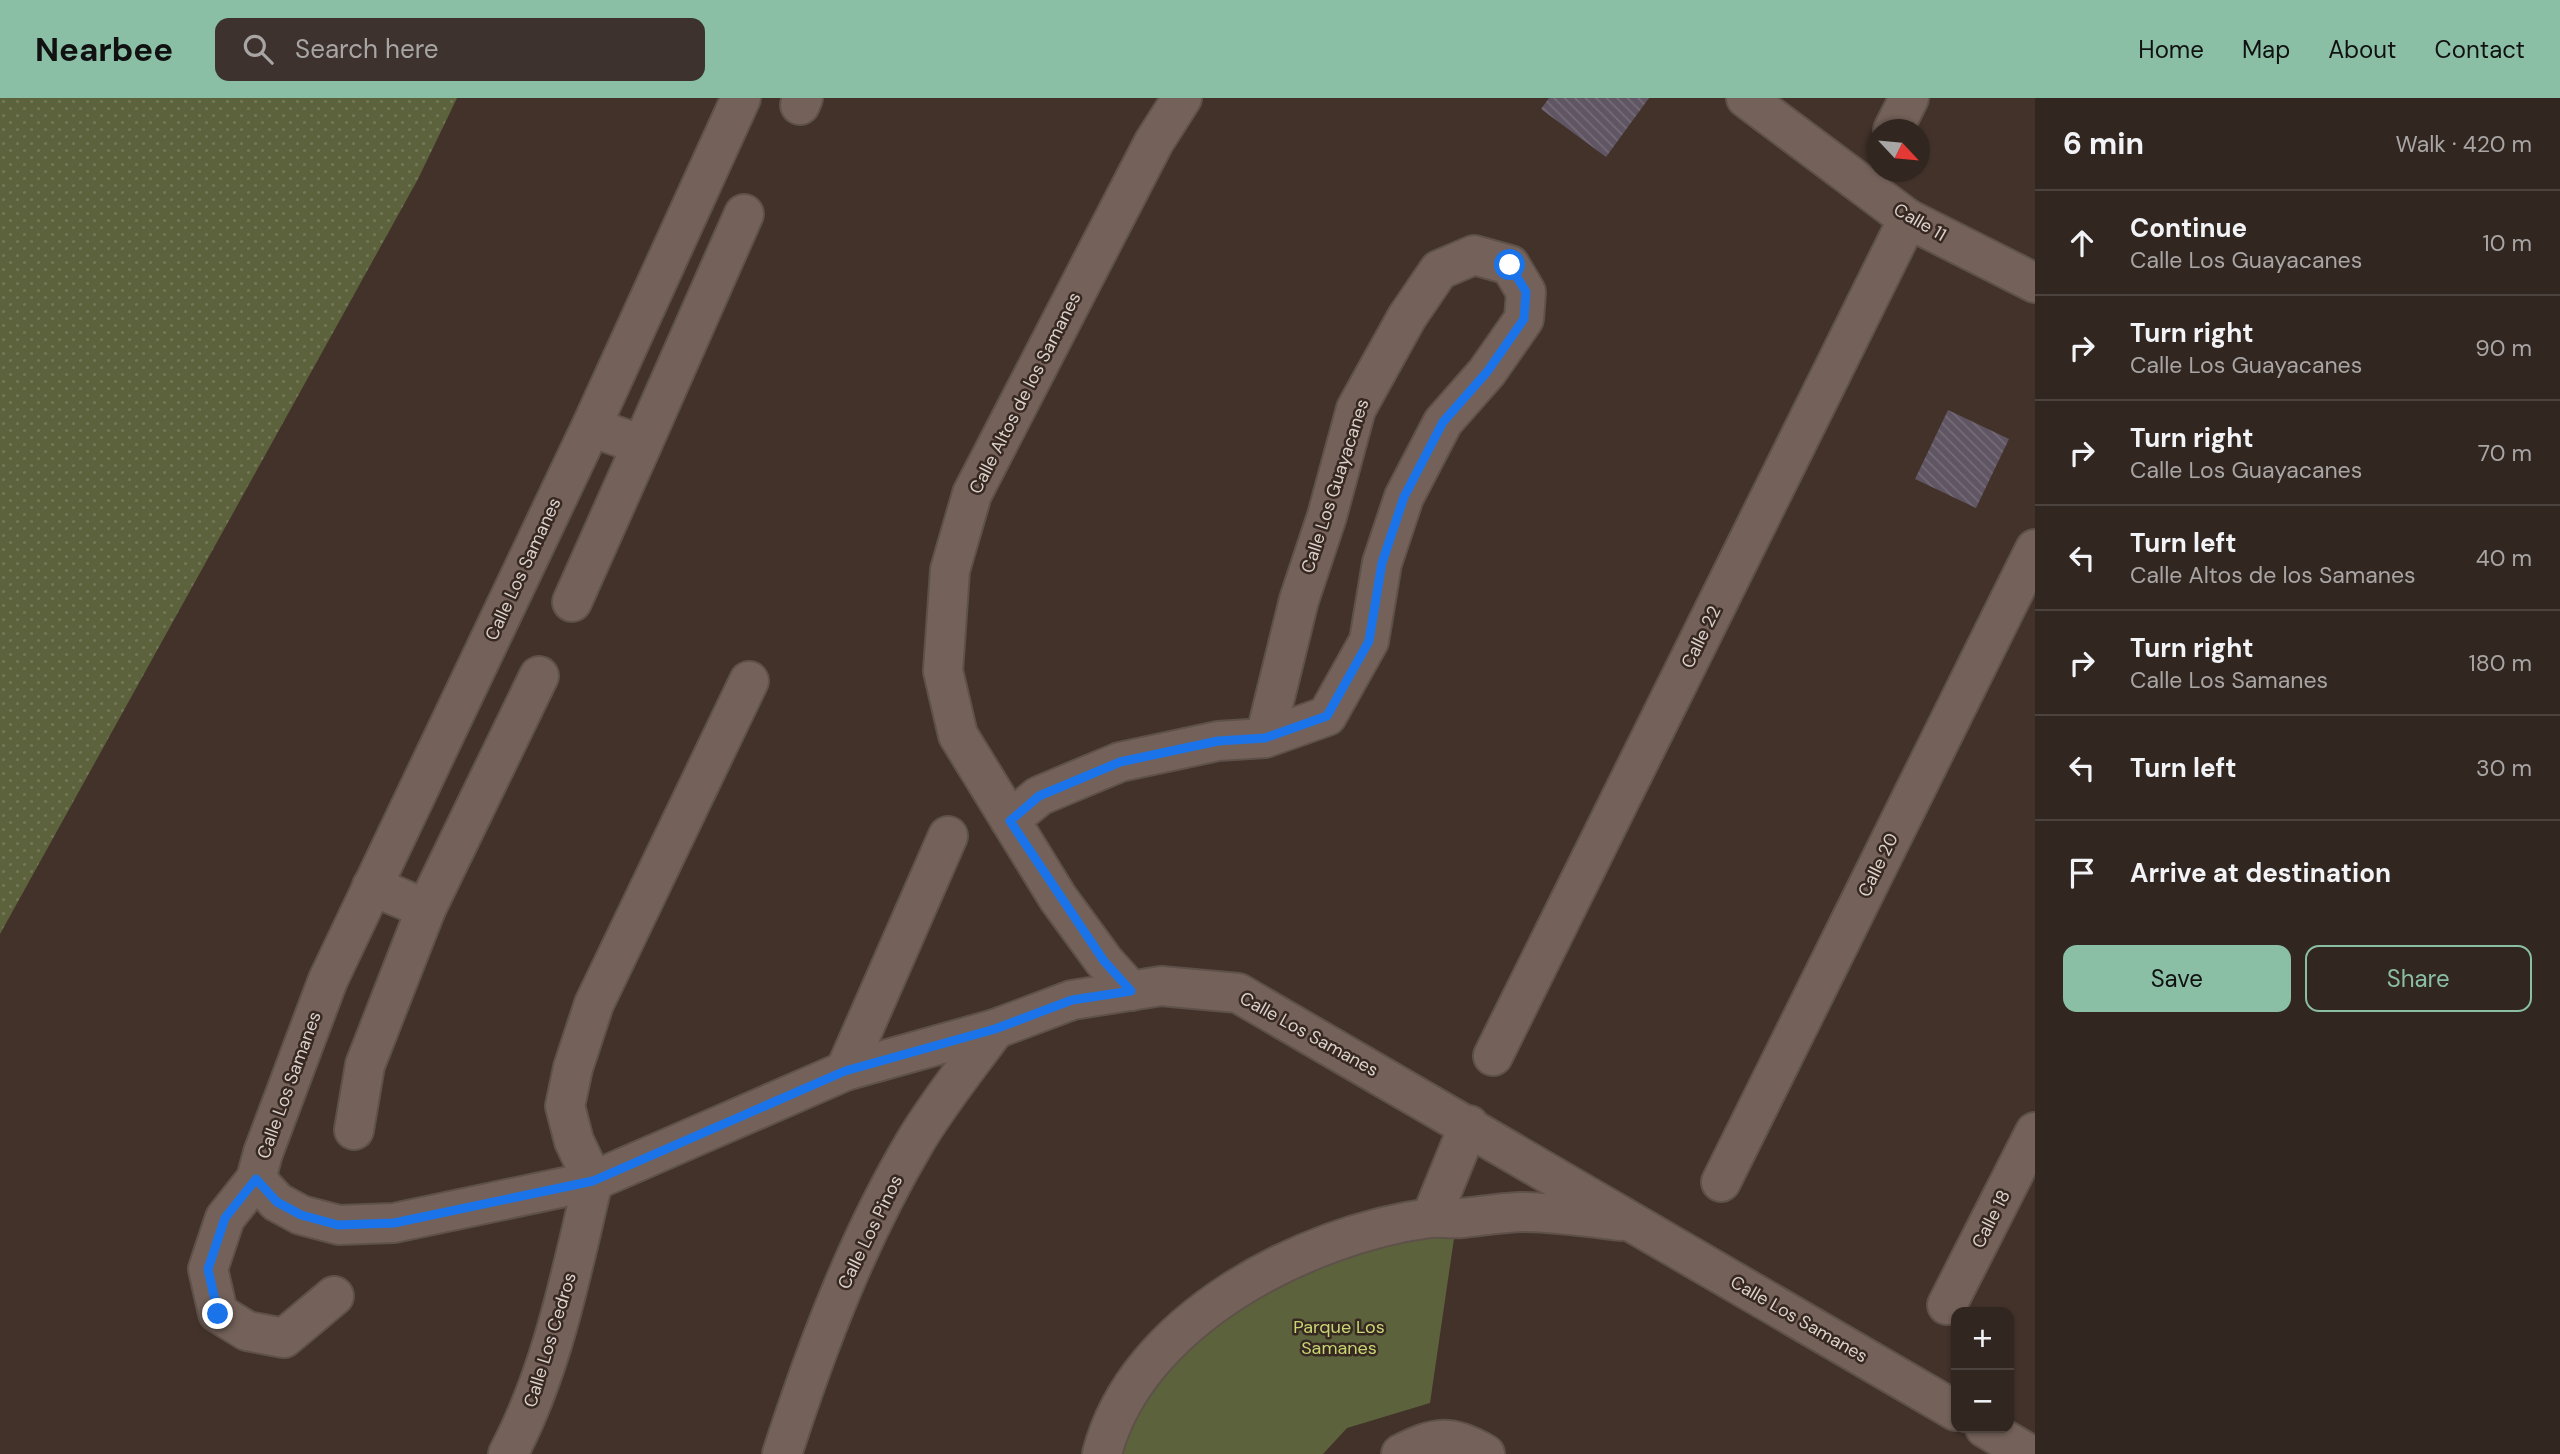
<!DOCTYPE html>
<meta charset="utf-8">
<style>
body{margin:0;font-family:"DM Sans",sans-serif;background:#3d322d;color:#f1f3f6}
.controls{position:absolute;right:21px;bottom:21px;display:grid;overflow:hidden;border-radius:14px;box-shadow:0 2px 5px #0004}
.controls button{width:63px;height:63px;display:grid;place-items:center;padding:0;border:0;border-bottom:2px solid #4d433e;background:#322620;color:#f1f3f6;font:35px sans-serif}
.compass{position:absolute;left:1867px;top:21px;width:63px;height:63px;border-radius:50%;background:#322620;box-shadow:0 2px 5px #0004;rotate:116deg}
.stop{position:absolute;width:21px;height:21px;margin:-16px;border:5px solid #1a73e8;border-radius:50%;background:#fff}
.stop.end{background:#1a73e8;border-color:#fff;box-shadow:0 2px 7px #0008}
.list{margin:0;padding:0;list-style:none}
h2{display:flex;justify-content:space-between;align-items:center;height:91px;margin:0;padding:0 28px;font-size:30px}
h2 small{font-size:23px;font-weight:400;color:#a8a5a5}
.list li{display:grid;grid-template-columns:46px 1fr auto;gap:21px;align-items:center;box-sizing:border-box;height:105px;padding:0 28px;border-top:2px solid #4d433e}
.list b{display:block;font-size:26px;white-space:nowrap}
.list p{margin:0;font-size:23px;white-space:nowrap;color:#a8a5a5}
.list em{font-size:23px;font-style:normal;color:#a8a5a5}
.actions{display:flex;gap:14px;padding:21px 28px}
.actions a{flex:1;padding:16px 0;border:2px solid #8abfa5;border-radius:14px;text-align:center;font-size:24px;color:#8abfa5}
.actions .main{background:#8abfa5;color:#111}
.icon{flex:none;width:38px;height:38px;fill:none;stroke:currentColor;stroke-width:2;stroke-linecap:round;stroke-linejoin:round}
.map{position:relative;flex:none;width:2035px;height:1356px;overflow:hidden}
header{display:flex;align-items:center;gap:42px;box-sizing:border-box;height:98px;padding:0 35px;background:#8abfa5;color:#111}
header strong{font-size:33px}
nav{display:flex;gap:38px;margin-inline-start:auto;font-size:24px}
.search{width:490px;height:63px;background:#3d322d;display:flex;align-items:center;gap:18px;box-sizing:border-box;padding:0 24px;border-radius:14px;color:#a8a5a5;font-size:26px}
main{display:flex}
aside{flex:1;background:#322620}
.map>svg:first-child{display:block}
.grass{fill:url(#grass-dots)}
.park{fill:#5c623c}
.building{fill:url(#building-back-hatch)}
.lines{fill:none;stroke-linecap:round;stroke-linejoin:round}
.minor-casing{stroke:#5e514a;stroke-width:42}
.minor{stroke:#74625a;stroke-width:38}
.route{stroke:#1a73e8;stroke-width:9}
.labels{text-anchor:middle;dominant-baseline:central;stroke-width:5;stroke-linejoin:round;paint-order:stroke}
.street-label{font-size:18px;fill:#dbd1cc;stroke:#372821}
.park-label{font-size:18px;fill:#c8d674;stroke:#372821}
</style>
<header>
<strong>Nearbee</strong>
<div class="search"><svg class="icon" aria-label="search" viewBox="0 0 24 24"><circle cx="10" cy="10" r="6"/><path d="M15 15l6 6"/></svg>Search here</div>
<nav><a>Home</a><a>Map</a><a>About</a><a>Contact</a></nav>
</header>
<main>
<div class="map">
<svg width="2035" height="1356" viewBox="0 0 2035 1356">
<defs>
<pattern id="grass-dots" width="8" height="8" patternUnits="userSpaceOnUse" patternTransform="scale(1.75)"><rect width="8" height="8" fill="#5c623c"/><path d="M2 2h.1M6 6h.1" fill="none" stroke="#737757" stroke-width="1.8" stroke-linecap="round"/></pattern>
<pattern id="building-back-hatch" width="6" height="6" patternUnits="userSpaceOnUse" patternTransform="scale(1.75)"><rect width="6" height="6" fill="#605563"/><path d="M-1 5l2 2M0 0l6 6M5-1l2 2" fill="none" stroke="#766c78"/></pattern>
</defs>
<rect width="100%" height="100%" fill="#42322a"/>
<path class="grass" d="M0 0H457L418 81 0 836Z"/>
<path class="park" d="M1457 1120 1430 1305 1347 1330 1323 1356H1110L1146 1268 1294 1159Z"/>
<g class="building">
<path d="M1549 0H1649L1606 59 1541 11Z"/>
<path d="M1948 312 2009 341 1976 410 1915 381Z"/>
</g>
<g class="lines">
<defs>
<g id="minor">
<path d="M741 0 591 329 328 882 263 1055 256 1081 277 1104 301 1117 339 1127 394 1125 593 1083 845 973 995 931 1072 902 1161 888 1238 895 1956 1313"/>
<path d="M1746 0 1908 121 2035 185"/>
<path d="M800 7 803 0"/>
<path d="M1893 32 1909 0"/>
<path d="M591 329 642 347 744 116"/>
<path d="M572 504 642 347"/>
<path d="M1010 722 1039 698 1120 664 1218 643 1265 640 1327 618 1369 543 1382 465 1404 399 1443 324 1487 274 1524 221 1526 194 1510 167 1474 157 1439 172 1407 219 1356 311 1327 418 1299 502 1265 640"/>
<path d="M372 788 426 811 539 578"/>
<path d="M1131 893 1104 863 1058 800 958 637 943 573 950 472 972 396 1154 44 1182 0"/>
<path d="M1493 958 1908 121"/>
<path d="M845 973 948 738"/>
<path d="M354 1032 365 967 426 811"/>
<path d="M256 1081 225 1120 208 1171 218 1215 247 1233 284 1240 334 1198"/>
<path d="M593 1083 574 1043 565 1008 573 970 594 906 749 583"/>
<path d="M1721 1084 2035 451"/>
<path d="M1431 1120 1469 1027"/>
<path d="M1947 1207 2035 1034"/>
<path d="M1985 1330 2029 1356"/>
<path d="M508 1356C553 1271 571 1175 593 1083"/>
<path d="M782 1356C817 1248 857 1142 915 1044 938 1005 968 968 995 931"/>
<path d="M1102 1356C1136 1223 1303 1137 1430 1120 1440 1119 1451 1121 1462 1120 1481 1118 1501 1115 1520 1114 1553 1114 1588 1119 1621 1123"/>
<path d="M1401 1356C1436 1338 1451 1336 1485 1356"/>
</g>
</defs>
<use href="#minor" class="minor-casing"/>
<use href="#minor" class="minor"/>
</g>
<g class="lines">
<path class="route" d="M218 1216 208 1171 225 1120 256 1081 277 1104 301 1117 338 1127 394 1125 593 1083 845 973 995 931 1072 902 1131 893 1104 863 1010 723 1039 698 1120 664 1218 643 1265 640 1327 618 1369 543 1382 465 1404 399 1443 324 1487 274 1524 221 1526 194 1510 167"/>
</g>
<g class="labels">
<g class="street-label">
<text transform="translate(1920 124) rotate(30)">Calle 11</text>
<text transform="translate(1025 295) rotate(-63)">Calle Altos de los Samanes</text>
<text transform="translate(1335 388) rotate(-72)">Calle Los Guayacanes</text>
<text transform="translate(523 471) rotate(-65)">Calle Los Samanes</text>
<text transform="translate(1701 539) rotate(-64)">Calle 22</text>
<text transform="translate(1878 767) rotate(-64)">Calle 20</text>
<text transform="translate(1309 936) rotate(29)">Calle Los Samanes</text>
<text transform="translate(289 987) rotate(-70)">Calle Los Samanes</text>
<text transform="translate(1991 1121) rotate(-63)">Calle 18</text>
<text transform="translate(870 1134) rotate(-64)">Calle Los Pinos</text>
<text transform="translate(1799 1221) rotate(30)">Calle Los Samanes</text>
<text transform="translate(550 1242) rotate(-73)">Calle Los Cedros</text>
</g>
<g class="park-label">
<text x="1339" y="1229">Parque Los<tspan x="1339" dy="21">Samanes</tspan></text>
</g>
</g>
</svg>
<div class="controls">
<button>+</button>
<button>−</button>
</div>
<svg class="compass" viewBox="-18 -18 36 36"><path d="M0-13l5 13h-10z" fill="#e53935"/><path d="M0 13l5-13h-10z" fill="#a8a5a5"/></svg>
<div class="stop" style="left:1510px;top:167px"></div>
<div class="stop end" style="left:218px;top:1216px"></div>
</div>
<aside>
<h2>6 min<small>Walk · 420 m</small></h2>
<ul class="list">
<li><svg class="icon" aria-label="ahead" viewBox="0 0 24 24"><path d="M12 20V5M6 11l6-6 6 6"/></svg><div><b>Continue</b><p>Calle Los Guayacanes</p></div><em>10 m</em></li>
<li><svg class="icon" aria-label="right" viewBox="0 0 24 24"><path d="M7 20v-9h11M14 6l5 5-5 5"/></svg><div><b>Turn right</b><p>Calle Los Guayacanes</p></div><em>90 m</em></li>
<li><svg class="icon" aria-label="right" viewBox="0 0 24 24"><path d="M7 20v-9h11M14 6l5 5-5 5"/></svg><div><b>Turn right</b><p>Calle Los Guayacanes</p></div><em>70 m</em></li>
<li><svg class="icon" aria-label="left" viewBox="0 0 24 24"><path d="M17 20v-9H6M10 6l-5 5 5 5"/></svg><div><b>Turn left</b><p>Calle Altos de los Samanes</p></div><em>40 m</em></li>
<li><svg class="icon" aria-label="right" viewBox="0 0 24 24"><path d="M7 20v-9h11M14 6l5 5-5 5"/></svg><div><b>Turn right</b><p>Calle Los Samanes</p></div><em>180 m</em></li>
<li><svg class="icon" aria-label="left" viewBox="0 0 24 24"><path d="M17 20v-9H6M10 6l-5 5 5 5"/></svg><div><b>Turn left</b></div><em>30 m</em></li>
<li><svg class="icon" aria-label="arrive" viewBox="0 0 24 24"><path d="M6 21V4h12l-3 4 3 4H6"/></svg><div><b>Arrive at destination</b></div></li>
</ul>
<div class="actions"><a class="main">Save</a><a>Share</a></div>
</aside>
</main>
